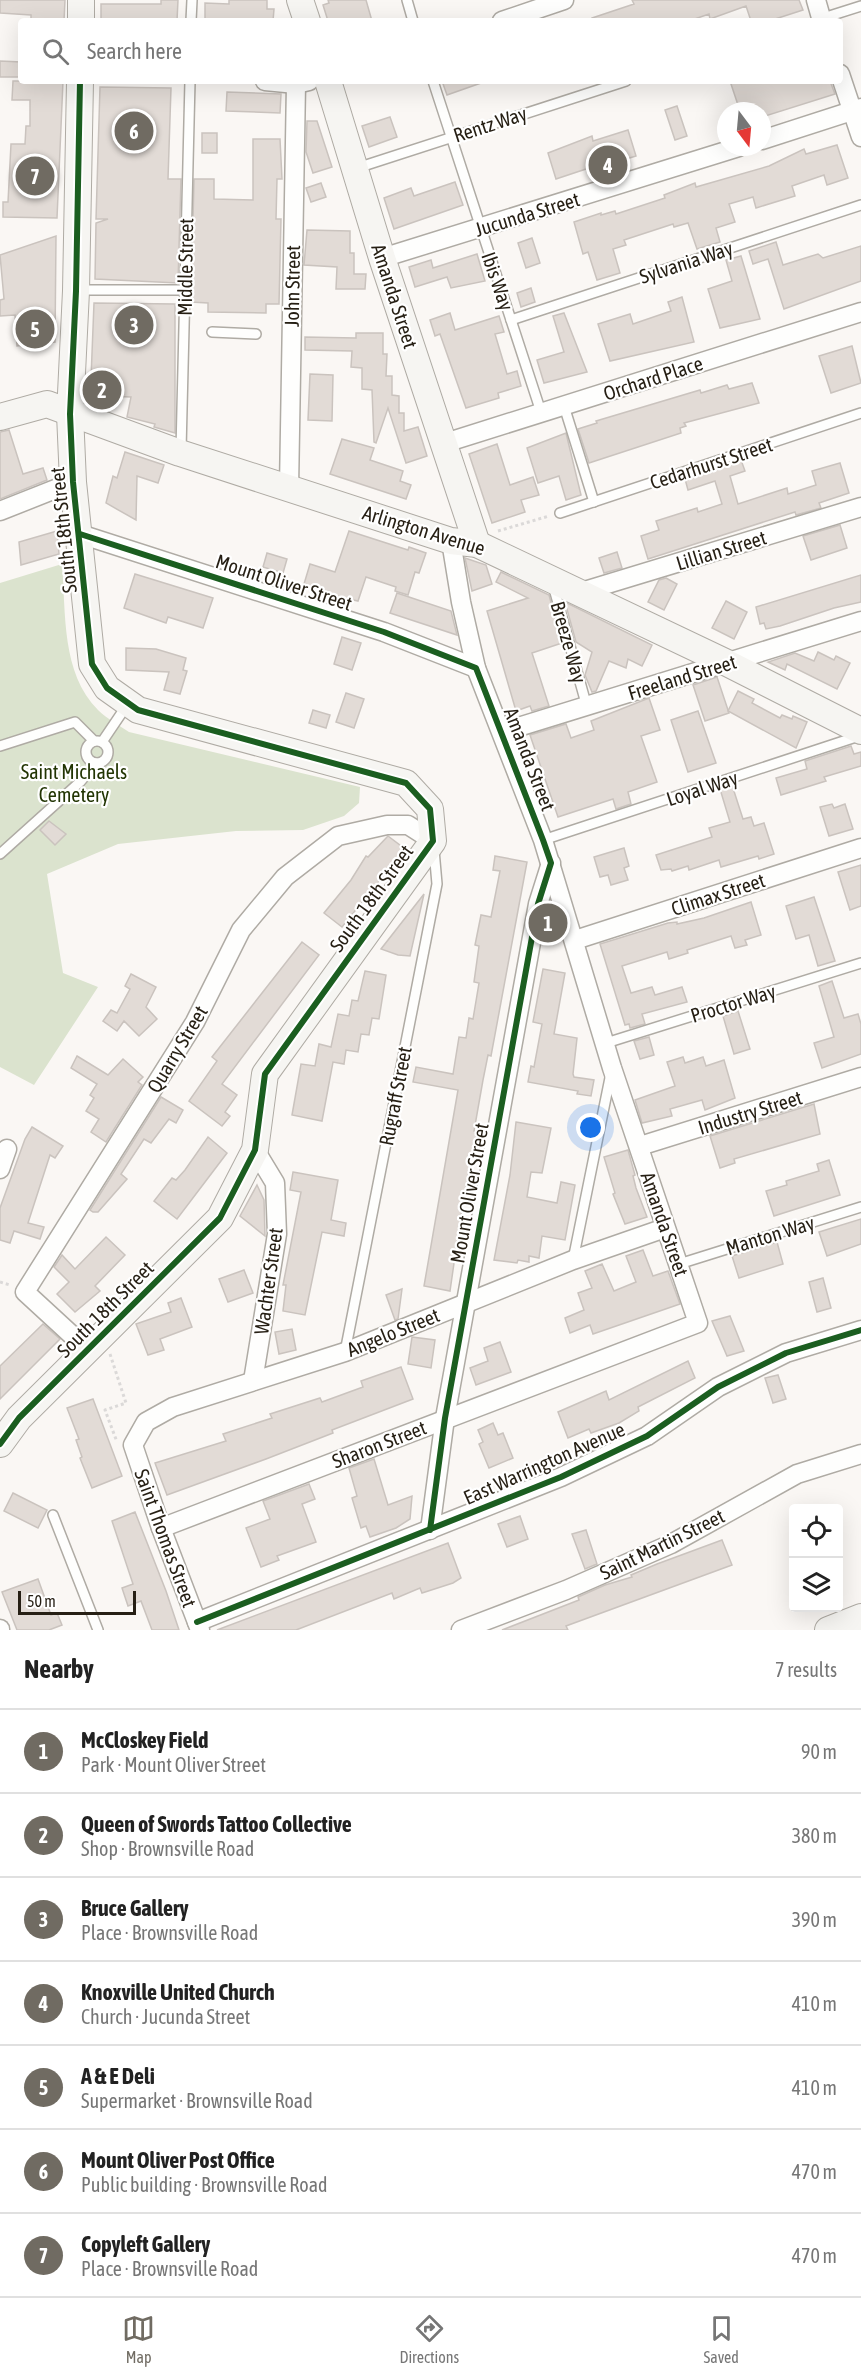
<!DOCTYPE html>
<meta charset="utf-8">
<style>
body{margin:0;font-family:"Asap Condensed",sans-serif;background:#f2f2f2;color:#222}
.controls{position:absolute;right:18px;bottom:18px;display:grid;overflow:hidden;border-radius:6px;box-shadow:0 6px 24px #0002}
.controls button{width:54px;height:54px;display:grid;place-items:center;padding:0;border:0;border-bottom:2px solid #e0e0e0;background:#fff;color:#222;font:30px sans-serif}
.compass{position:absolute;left:717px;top:102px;width:54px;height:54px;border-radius:50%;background:#fff;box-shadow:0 6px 24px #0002;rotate:164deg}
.scale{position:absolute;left:18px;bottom:15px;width:118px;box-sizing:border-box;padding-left:6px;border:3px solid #261f14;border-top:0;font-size:16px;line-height:21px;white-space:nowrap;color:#261f14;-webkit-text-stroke:4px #fff;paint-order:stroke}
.you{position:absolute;left:591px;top:1128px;width:21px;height:21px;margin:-15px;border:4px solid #fff;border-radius:50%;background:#1a73e8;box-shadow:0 0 0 9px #1a73e833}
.badge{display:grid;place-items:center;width:39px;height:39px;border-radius:50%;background:#706b62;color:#fff;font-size:20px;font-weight:700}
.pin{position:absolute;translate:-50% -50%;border:3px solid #fff;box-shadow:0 2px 6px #0006}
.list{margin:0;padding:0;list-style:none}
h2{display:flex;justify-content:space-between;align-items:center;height:78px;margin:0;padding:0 24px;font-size:26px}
h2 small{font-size:20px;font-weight:400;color:#767676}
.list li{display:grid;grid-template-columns:39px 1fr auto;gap:18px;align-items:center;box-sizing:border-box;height:84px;padding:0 24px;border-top:2px solid #e0e0e0}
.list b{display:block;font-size:22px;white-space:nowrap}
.list p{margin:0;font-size:20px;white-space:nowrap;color:#767676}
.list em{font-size:20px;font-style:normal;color:#767676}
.icon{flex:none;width:33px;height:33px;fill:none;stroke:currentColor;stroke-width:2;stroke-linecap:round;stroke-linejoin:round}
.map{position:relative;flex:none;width:861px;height:1630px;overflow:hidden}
.search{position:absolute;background:#fff;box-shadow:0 6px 24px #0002;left:18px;right:18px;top:18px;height:66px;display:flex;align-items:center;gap:15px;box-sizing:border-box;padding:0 21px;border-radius:6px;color:#767676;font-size:22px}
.sheet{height:666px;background:#fff}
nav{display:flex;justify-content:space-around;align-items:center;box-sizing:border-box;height:84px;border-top:2px solid #e0e0e0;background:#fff;font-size:16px;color:#767676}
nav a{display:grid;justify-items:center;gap:3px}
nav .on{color:#706b62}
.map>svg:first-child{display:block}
.green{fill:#dbe3ce}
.building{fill:#e2dbd6;stroke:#cac3be;stroke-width:1.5}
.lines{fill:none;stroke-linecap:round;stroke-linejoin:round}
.lane-casing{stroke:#afaba4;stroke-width:12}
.street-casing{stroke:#afaba4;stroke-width:21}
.secondary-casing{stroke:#afaba4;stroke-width:28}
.path{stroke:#dbd9d8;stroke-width:3;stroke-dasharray:3 3;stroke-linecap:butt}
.lane{stroke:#fefefd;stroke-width:9}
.street{stroke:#fefefd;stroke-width:18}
.secondary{stroke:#f6f5f2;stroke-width:26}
.cycleway-casing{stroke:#fff;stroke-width:10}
.cycleway{stroke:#1b5e20;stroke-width:6}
.labels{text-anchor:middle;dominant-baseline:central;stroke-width:4.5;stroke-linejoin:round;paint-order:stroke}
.street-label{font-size:20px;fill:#261f14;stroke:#fff}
.park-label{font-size:20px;fill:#213402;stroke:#fff}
</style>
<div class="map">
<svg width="861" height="1630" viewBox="0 0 861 1630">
<rect width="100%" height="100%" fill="#faf7f4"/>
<path class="green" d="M62 564C66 613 61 673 98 710 107 719 119 725 129 732L360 787 359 803 344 816 303 830 236 831 118 844 47 874 63 973 98 987 34 1085 0 1067V583Z"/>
<g class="building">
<path d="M0 0H65L64 21H31V15L0 13Z"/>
<path d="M161 0H178L177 21H101V4H161Z"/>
<path d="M229 0H267V9H274L273 21H205V3L229 4Z"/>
<path d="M328 0H366L372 21H328L323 5 329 3Z"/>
<path d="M632 0H799L803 10 769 21H751L746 6 710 19 709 14 689 21H593L592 18 634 4Z"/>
<path d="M0 61 21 62V77H0Z"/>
<path d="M13 81H63L57 218 3 217V202H8L11 144H25L26 126H30V100H12Z"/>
<path d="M442 81H480L481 83 447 95Z"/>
<path d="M730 81H830L835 94 762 117V111H740Z"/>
<path d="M100 87 171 88 168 179H181L178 283 95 279 96 223 108 219H96Z"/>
<path d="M227 92 281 94 280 113 226 111Z"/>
<path d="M677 106 687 136 675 140 665 110Z"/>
<path d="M390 117 397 137 369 147 362 126Z"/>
<path d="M307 121H317L332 167 313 173 306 152Z"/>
<path d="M628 130 636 156 620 161 619 158 556 179 548 153 592 136 593 141Z"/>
<rect x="202" y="133" width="15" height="20"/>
<path d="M253 139H280L282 179H277L276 219H281L279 304H266V313L208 312V303L191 302 194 179H214V199L253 200Z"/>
<path d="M837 145 848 178 827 185 824 175 792 186 795 196 756 208 753 197 729 204 735 222 716 228 720 242 697 249 688 223 674 227 673 224 624 240 626 245 613 249 620 273 597 280 588 252 583 254 574 222 601 213V215L615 211 616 214 665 198 664 195 695 183 696 187 769 166 804 149 806 154Z"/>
<path d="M455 182 463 205 394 229 384 198 411 188 414 196Z"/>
<path d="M321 183 326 197 311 202 306 188Z"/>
<path d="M307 230 350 231V253H354V274H366L365 289H336L337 267 304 265Z"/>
<path d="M56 236 55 342 17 346 15 315 0 316V300L4 299 0 255Z"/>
<path d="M532 238 540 263 526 268 518 243Z"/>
<path d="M776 242 783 265 818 254 823 258 861 246V281L784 309 768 259 753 264 749 251Z"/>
<path d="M477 254 485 281 451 288 447 277 415 287 409 267 431 260 433 268Z"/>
<path d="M741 256 760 319 720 328 708 289 732 281 726 260Z"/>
<path d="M531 288 535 302 521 307 517 293Z"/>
<path d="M682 297 694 342 610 361 598 324 630 314 633 324 671 311 668 302Z"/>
<path d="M94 303 175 304V433L154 427 155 424 127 417 131 397 104 396V407L90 404Z"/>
<path d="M450 313 455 330 499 316 504 332 495 334 507 374 517 371 521 386 498 393 499 398 466 408 440 334 435 336 430 320Z"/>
<path d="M564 313 587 372 544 383 537 360 564 352 553 316Z"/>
<path d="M356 333H383V354H387L386 376H392V395L399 396V413H404V431L418 427 427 456 406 463 388 408 376 443 374 442 372 390 362 389V368L351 367 352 351 305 350V337L356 338Z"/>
<path d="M852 346 861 383 831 393 819 356Z"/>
<path d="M310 374 333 375 332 421 308 420Z"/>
<path d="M752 383 759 403 684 423 686 426 680 428 681 433 589 463 578 429 581 428 597 423 596 421 700 390 701 393 727 385 729 389Z"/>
<path d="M9 430 23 474 43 468 47 480 0 499V432Z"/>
<path d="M566 433 581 495 566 500 559 476 538 483 527 448Z"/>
<path d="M342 439 374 448 370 460 403 471 400 481 411 485 406 499 330 474Z"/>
<path d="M497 444 510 485 533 477 539 495 521 500 525 512 492 523 469 454Z"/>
<path d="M125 452 164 465 158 483 137 476 136 520 106 503 113 476 117 478Z"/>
<path d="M741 460 745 471 730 476 738 504 787 488 788 494 816 485 812 471 840 463 849 493 819 503 821 508 796 515 795 512 648 559 641 536 659 530 656 521 697 508 698 512 722 504 715 481 688 490 685 479Z"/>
<path d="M840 525 847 548 811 560 803 536Z"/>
<path d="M57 531 59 554 21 565 19 542Z"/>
<path d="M349 531 408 550 409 547 426 553 419 573 415 572 408 595 395 591 396 587 366 577 358 601 328 594 329 592 304 584 310 564 335 572Z"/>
<path d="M617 552 622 568 604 573 599 558Z"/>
<path d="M267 553 287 559 283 573 263 567Z"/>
<path d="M465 558 486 565 492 584 472 591Z"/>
<path d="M501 572 549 595 562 643 532 653 549 706 532 711 530 706 516 711 487 611 528 598 496 582Z"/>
<path d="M135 574 213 598 203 628 168 617 166 623 124 608Z"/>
<path d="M861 575V602L834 608 780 626 766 629 764 623 760 624 756 607Z"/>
<path d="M666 578 677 584 664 610 648 602 659 580Z"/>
<path d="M397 593 451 611 457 635 390 613Z"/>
<path d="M726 601 747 612 734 639 712 628Z"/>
<path d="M565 602 652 645 642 666 628 659 626 668 609 661 596 691 592 692 585 675 592 652 576 642Z"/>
<path d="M342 637 361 643 352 670 334 664Z"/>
<path d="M126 648 156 649 186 658 183 670 187 671 180 694 164 690 169 672 126 670Z"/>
<path d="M818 652 834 660 836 656 850 663 837 689 787 664 785 670 768 662 795 653 814 661Z"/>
<path d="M717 677 729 713 705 721 693 685Z"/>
<path d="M738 691 754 699 752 703 780 718 782 715 792 719 793 716 807 722 796 748 728 711Z"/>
<path d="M346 693 364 699 354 728 336 722Z"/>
<path d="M649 698 660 730 641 736 657 782 628 792 631 804 616 809 613 799 558 817 530 735 566 724 571 738 594 730 591 721Z"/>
<path d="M313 710 330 715 326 728 309 723Z"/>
<path d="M698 711 716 763 688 772 671 720Z"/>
<path d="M851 746 854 754 861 752V766L824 777 826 781 781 795 776 778 807 769 805 761Z"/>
<path d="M732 785 743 819 751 817 754 826 764 823 774 854 759 859 758 856 721 867 719 860 689 870 688 866 672 871 671 869 661 870 656 855 712 837 709 828 730 822 720 789Z"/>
<path d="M832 804 834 808 845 804 853 829 829 836 820 807Z"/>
<path d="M49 821 66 834 55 845 40 830Z"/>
<path d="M388 836 405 849 342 927 324 913 351 880 366 856 368 857Z"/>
<path d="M624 848 629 866 624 868 628 880 611 885 608 875 600 877 594 857Z"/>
<path d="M495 856 527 862 491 1056 488 1055 483 1080 474 1131H477L463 1201 450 1291 424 1286 458 1090 413 1082 416 1067 453 1074 459 1037 466 1038 469 1018 473 1019 479 983 474 982 479 946 475 945 481 915 491 917 500 871 493 870Z"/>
<path d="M861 865V906L850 910 838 872Z"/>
<path d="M424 894 410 956 398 955 381 949Z"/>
<path d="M814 897 835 961 818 966 809 935 796 939 786 906Z"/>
<path d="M751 902 761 935 745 940 747 945 735 948 731 936 687 950 688 953 669 959 667 952 622 966 631 993 652 987 655 995 682 987 687 1002 642 1014 645 1024 630 1028 629 1024 625 1025 600 944 668 923 677 922V924L704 918Z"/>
<path d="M302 942 319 955 222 1084 237 1095 225 1112 230 1116 222 1126 189 1101 217 1061 212 1057Z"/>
<path d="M543 969 565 973 554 1034 577 1038 573 1074 574 1077 594 1080 591 1096 577 1094 578 1091 528 1082 531 1066 534 1067 542 1024 533 1022Z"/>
<path d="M365 971 386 975 379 1019 372 1018 369 1035 361 1034 358 1052 346 1050 344 1064 333 1062 322 1121 292 1115 301 1064 315 1066 319 1044 331 1047 338 1014 349 1016 352 1000 358 1001Z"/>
<path d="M131 974 156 987 146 1007 157 1019 139 1036 124 1021 117 1031 103 1021 111 1010 117 1013 130 989 125 986Z"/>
<path d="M832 981 844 1018 858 1014 861 1024V1054L822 1068 814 1043 834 1037 819 986Z"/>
<path d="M738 1011 750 1049 734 1054 723 1016Z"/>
<path d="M649 1037 654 1055 640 1059 634 1041Z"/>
<path d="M77 1056 108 1075 123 1059 143 1077 138 1082 142 1085 106 1142 91 1132 99 1119 86 1111 94 1098 90 1095 97 1084 71 1068Z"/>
<path d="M683 1057 685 1063 703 1057 706 1066 724 1060 735 1098 705 1110 702 1100 670 1109 672 1116 642 1123 635 1100 675 1086 667 1062Z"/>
<path d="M161 1097 183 1110 176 1123 169 1119 151 1143 144 1139 121 1174 127 1179 98 1212H93L90 1210Z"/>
<path d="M814 1104 820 1134 734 1159 735 1163 720 1168 710 1136Z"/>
<path d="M516 1122 551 1128 542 1173 531 1172 527 1197 557 1203 561 1182 575 1185 565 1240 542 1236 539 1258 529 1256V1262L518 1260 517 1263 494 1260 510 1175Z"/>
<path d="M32 1127 63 1146 55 1158 50 1155 28 1223 44 1227 40 1239 14 1231 10 1243 0 1240V1208L25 1139Z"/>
<path d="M208 1137 227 1153 177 1219 154 1201 172 1178 176 1180 185 1170Z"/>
<path d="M628 1150 635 1175 633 1176 636 1188 647 1217 625 1224 613 1194 615 1193 604 1157Z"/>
<path d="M829 1160 840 1195 774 1216 766 1191 787 1185 786 1181 819 1171 817 1164Z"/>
<path d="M293 1172 338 1180 331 1220 346 1223 344 1236 322 1232 305 1315 283 1311 286 1285H283L301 1192 290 1190Z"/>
<path d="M257 1185 264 1200 265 1236 240 1216Z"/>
<path d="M861 1219V1244L827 1256 819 1232Z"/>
<path d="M106 1237 125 1255 95 1286 100 1291 75 1312 57 1294 69 1282 54 1267 62 1255 75 1269Z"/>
<path d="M777 1242 783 1264 739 1278 732 1256Z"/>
<path d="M643 1250 653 1276 668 1271 680 1304 593 1334 590 1325 570 1333 565 1318 584 1310 578 1293 592 1288 585 1271 602 1264 614 1291 636 1282 626 1256Z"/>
<path d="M244 1270 253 1293 228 1302 219 1279Z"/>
<path d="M823 1278 831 1308 817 1312 809 1282Z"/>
<path d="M402 1289 398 1319 395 1320 386 1295Z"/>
<path d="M181 1298 192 1327 160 1339 164 1350 148 1355 136 1324 171 1312 168 1303Z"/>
<path d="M730 1316 744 1351 727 1356 712 1321Z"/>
<path d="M43 1324 60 1339 0 1399V1366Z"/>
<path d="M292 1329 296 1350 279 1354 275 1332Z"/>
<path d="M412 1337 435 1340 431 1368 408 1364Z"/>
<path d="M500 1342 511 1372 476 1385 470 1368 488 1361 484 1348Z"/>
<path d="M688 1361 695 1378 638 1407 639 1411 619 1423 591 1433 589 1429 568 1438 558 1412 606 1391 609 1400Z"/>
<path d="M401 1367 413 1399 332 1430 333 1433 266 1459 167 1495 155 1463 226 1441 223 1434 272 1418 270 1414 320 1398 322 1402 363 1387 361 1381Z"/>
<path d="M778 1375 786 1399 773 1403 765 1378Z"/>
<path d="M93 1399 122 1476 92 1488 80 1458 82 1457 76 1440 79 1439 67 1408Z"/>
<path d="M493 1423 498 1435 503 1433 513 1458 489 1468 479 1444 483 1442 478 1430Z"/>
<path d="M374 1459 388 1505 412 1496 410 1519 396 1528 370 1537 366 1526 361 1528 352 1498 357 1496 349 1468Z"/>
<path d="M309 1484 315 1499 302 1504 316 1542 277 1556 279 1560 261 1567 246 1528 270 1519 263 1501Z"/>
<path d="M13 1493 47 1510 38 1528 4 1511Z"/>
<path d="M135 1512 166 1591 179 1630H152L141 1601 128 1606 122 1588 133 1584 112 1521Z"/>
<path d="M520 1516 528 1539 507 1547 498 1524Z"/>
<path d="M586 1530 597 1564 585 1569 572 1534Z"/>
<path d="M722 1540 732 1565 566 1626 568 1630H502L579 1600 578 1597 605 1585 632 1577 631 1575 657 1564Z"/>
<path d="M448 1543 461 1578 453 1583 422 1593 420 1588 394 1599 392 1593 296 1630H217Z"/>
<path d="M38 1579 51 1615 57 1613 62 1625 49 1630H17L2 1592Z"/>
</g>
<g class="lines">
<defs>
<g id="lane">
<path d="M407 0 413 21"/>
<path d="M820 19 861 6"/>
<path d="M191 21 192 0"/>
<path d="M433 81 541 412"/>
<path d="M357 168 626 81"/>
<path d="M78 290H185"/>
<path d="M511 320 861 205"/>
<path d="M212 332 256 334"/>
<path d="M564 406 594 502"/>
<path d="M181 450 190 81"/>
<path d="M560 513 861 413"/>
<path d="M553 585 587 707"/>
<circle cx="97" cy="752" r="11"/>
<path d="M102 742 127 705"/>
<path d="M0 746 75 722 94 741"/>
<path d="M543 840 859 736"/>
<path d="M0 854 80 782 96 763"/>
<path d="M606 1043 861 963"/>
<path d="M573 1260 611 1073"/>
<path d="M679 1264 861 1207"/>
<path d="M345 1352 437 884 434 850"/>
<path d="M53 1515 98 1630"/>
</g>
<g id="street">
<path d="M816 0 822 21"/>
<path d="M502 21 564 0"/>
<path d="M840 74 861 137"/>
<path d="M265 81 296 84 309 81"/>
<path d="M762 140 861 108"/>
<path d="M382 258 739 147"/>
<path d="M445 443 861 312"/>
<path d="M289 488 296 84"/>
<path d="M0 511 73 482"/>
<path d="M80 534 384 632 476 668"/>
<path d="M581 592 861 507"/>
<path d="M502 732 861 621"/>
<path d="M575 940 861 848"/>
<path d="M640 1146 861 1077"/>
<path d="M0 1169 7 1149"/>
<path d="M88 1350 25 1292 195 1022 241 930 285 877 338 836 387 825H408L433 841"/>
<path d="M253 1381 277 1234 275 1183 255 1150"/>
<path d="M161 1528 698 1323 612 1068 543 840 476 668 461 602 451 541"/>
<path d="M430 1530 445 1418 538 904 551 863"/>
<path d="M197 1622 561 1477 647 1436 718 1387 786 1353 861 1330"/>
<path d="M0 1629V1630"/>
<path d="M200 1630 161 1528 133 1445 146 1422 173 1407 345 1352 573 1260 665 1228"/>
<path d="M461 1630 566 1590 671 1544 797 1474 861 1454"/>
</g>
<g id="secondary">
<path d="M300 0 307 21"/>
<path d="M81 21V0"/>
<path d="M328 81 382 258 477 544"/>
<path d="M0 417 47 404 180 453 451 541 477 544 727 663 861 731"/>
<path d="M0 1444 19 1418 220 1218 255 1150 265 1074 433 841 430 809 406 783 138 710 107 688 92 664 73 482 70 414 76 291 80 81"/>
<path d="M828 1630 861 1617"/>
</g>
</defs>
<use href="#lane" class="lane-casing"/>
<use href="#street" class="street-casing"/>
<use href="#secondary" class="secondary-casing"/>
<g class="path">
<path d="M498 531 549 516"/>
<path d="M0 1282 10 1285"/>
<path d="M110 1354 126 1403 105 1410 117 1442"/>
</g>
<use href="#lane" class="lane"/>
<use href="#street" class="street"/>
<use href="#secondary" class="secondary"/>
<defs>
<g id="cycleway">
<path d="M80 534 384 632 476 668 543 840 551 863 538 904 445 1418 430 1530"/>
<path d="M0 1444 19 1418 220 1218 255 1150 265 1074 433 841 430 809 406 783 138 710 107 688 92 664 73 482 70 414 76 291 80 81"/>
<path d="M197 1622 561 1477 647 1436 718 1387 786 1353 861 1330"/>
</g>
</defs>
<use href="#cycleway" class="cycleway-casing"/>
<use href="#cycleway" class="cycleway"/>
</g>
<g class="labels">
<g class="street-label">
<text transform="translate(490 124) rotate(-18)">Rentz Way</text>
<text transform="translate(527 214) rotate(-17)">Jucunda Street</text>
<text transform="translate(686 262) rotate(-18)">Sylvania Way</text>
<text transform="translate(185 267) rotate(-89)">Middle Street</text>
<text transform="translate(498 281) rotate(71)">Ibis Way</text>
<text transform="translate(292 286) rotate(-89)">John Street</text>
<text transform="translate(395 296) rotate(72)">Amanda Street</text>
<text transform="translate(653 378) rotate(-18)">Orchard Place</text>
<text transform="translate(711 463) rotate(-18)">Cedarhurst Street</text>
<text transform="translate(63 530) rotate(-96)">South 18th Street</text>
<text transform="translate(424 530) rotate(17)">Arlington Avenue</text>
<text transform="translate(721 550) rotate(-17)">Lillian Street</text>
<text transform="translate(284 582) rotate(18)">Mount Oliver Street</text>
<text transform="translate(569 642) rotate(74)">Breeze Way</text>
<text transform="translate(682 677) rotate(-17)">Freeland Street</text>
<text transform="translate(530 759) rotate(69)">Amanda Street</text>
<text transform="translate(702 788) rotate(-18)">Loyal Way</text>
<text transform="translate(718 894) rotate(-18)">Climax Street</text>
<text transform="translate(371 898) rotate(-54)">South 18th Street</text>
<text transform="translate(733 1003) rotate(-17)">Proctor Way</text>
<text transform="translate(177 1049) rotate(-59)">Quarry Street</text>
<text transform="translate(395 1096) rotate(-79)">Rugraff Street</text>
<text transform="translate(750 1112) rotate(-17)">Industry Street</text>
<text transform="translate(469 1193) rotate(-80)">Mount Oliver Street</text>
<text transform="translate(665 1224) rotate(71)">Amanda Street</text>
<text transform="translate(770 1235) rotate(-17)">Manton Way</text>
<text transform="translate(268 1281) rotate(-82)">Wachter Street</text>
<text transform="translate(105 1309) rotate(-45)">South 18th Street</text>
<text transform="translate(393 1332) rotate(-22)">Angelo Street</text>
<text transform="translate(379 1444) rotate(-21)">Sharon Street</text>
<text transform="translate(544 1463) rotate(-24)">East Warrington Avenue</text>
<text transform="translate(166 1538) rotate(70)">Saint Thomas Street</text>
<text transform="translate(662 1544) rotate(-26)">Saint Martin Street</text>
</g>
<g class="park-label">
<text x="74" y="771">Saint Michaels<tspan x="74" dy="23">Cemetery</tspan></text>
</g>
</g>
</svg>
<div class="controls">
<button><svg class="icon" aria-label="locate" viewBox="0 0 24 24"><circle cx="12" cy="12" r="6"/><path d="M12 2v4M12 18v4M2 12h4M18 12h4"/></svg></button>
<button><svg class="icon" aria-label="layers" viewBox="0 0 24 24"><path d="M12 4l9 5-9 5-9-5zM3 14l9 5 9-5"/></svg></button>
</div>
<svg class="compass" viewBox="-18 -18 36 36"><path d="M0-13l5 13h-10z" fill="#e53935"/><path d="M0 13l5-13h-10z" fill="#767676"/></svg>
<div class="scale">50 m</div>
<div class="you"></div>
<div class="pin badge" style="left:548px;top:923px">1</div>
<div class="pin badge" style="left:102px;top:390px">2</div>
<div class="pin badge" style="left:134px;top:325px">3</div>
<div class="pin badge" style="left:608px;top:165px">4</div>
<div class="pin badge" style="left:35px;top:329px">5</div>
<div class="pin badge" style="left:134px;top:131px">6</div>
<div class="pin badge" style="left:35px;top:176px">7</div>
<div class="search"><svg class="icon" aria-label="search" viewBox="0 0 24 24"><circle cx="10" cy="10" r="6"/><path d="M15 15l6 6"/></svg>Search here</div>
</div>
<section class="sheet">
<h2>Nearby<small>7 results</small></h2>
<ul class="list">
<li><span class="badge">1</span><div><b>McCloskey Field</b><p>Park · Mount Oliver Street</p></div><em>90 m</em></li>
<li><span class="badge">2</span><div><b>Queen of Swords Tattoo Collective</b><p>Shop · Brownsville Road</p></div><em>380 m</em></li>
<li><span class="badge">3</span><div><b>Bruce Gallery</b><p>Place · Brownsville Road</p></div><em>390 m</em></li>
<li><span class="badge">4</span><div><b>Knoxville United Church</b><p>Church · Jucunda Street</p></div><em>410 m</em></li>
<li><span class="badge">5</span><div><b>A &amp; E Deli</b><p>Supermarket · Brownsville Road</p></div><em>410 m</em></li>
<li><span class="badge">6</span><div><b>Mount Oliver Post Office</b><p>Public building · Brownsville Road</p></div><em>470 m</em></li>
<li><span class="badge">7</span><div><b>Copyleft Gallery</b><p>Place · Brownsville Road</p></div><em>470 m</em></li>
</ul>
</section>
<nav>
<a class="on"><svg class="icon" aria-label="map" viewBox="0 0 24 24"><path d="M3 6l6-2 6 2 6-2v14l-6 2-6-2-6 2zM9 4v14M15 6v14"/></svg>Map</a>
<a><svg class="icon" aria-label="directions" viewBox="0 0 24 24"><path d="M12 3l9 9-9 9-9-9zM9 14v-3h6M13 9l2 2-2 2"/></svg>Directions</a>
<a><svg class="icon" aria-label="saved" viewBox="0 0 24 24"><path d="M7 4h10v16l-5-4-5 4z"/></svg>Saved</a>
</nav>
